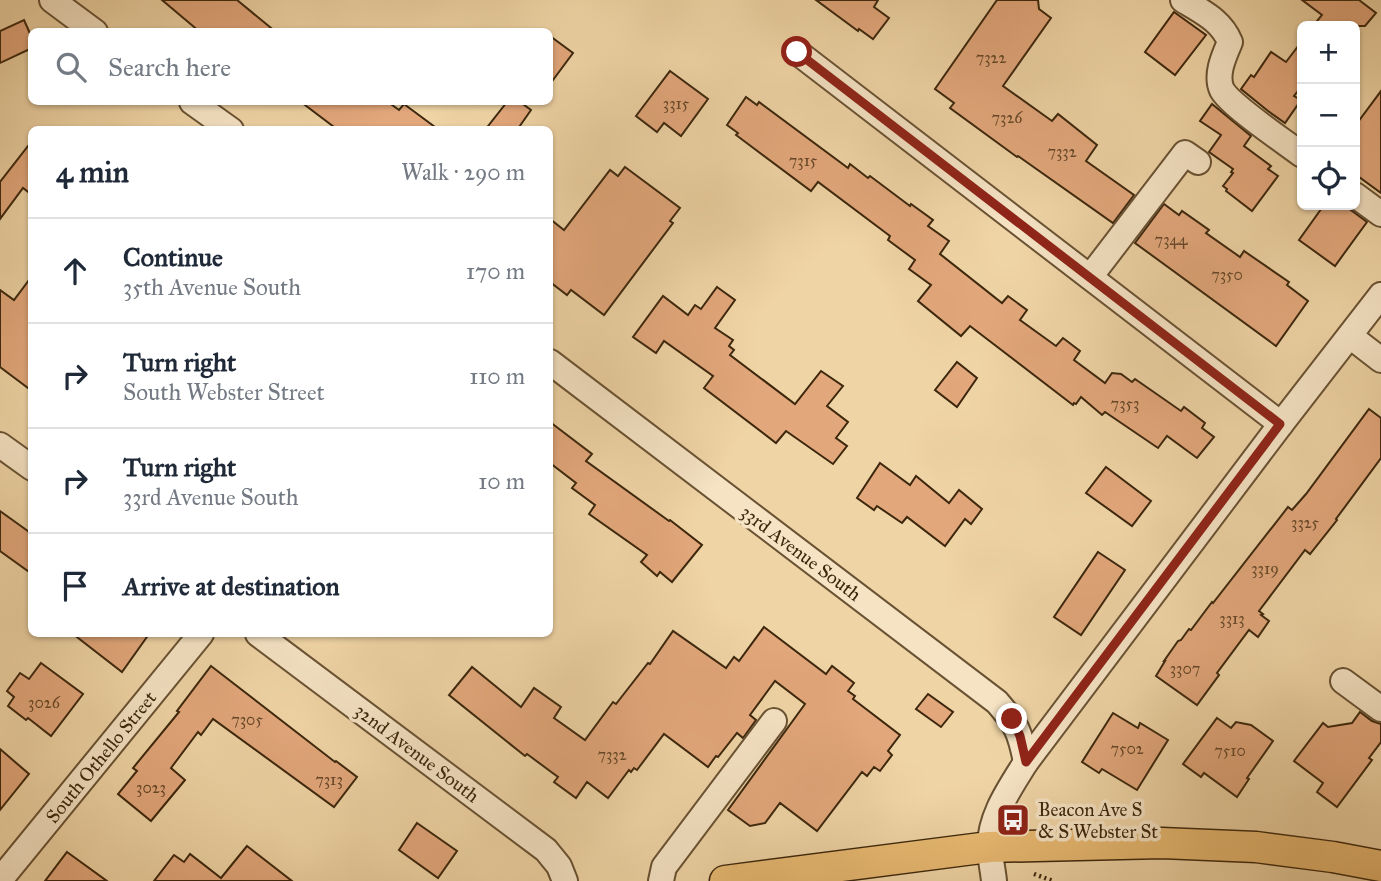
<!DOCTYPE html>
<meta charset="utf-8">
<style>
body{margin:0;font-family:"IM FELL Great Primer",serif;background:#f6f6f7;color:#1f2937}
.controls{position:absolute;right:21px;top:21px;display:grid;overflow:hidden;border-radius:10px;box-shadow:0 2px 5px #0004}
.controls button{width:63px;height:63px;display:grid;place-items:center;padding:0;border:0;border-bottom:2px solid #e0e1e3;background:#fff;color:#1f2937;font:35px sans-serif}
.stop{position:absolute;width:21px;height:21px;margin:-16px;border:5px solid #8f2418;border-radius:50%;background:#fff}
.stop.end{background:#8f2418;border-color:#fff;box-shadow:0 2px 7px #0008}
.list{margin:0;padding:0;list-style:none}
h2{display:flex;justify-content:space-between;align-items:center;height:91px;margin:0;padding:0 28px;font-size:30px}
h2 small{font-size:23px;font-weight:400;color:#747a83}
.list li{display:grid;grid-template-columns:46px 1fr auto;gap:21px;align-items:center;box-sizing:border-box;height:105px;padding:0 28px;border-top:2px solid #e0e1e3}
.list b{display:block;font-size:26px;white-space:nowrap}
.list p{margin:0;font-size:23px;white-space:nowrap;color:#747a83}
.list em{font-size:23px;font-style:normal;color:#747a83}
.icon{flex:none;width:38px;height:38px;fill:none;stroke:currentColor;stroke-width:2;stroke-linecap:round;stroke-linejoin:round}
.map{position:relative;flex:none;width:1381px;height:881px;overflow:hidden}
.search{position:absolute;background:#fff;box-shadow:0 2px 5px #0004;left:28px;top:28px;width:525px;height:77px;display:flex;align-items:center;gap:18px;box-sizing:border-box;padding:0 24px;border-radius:10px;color:#747a83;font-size:26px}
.panel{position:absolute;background:#fff;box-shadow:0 2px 5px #0004;left:28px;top:126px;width:525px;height:511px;border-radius:10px}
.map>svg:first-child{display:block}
.building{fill:#e2a77b;stroke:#3c270d;stroke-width:2}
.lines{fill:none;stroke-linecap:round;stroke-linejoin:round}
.minor-casing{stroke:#695233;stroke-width:28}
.major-casing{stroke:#3c270d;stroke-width:33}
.path{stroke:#3c270d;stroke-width:4.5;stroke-dasharray:2 3.5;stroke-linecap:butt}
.minor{stroke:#f5e3c4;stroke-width:24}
.major{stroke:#e8ba72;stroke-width:30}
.route{stroke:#8f2418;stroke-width:9}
.labels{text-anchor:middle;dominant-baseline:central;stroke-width:7;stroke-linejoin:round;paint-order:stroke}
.number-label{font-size:16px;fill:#664728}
.street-label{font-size:19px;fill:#3c270d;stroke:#f5e3c4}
.poi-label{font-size:19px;fill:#3c270d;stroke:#f5e3c4;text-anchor:start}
</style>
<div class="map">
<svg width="1381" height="881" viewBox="0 0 1381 881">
<rect width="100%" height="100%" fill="#efd4a5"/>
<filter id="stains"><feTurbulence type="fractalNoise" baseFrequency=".00286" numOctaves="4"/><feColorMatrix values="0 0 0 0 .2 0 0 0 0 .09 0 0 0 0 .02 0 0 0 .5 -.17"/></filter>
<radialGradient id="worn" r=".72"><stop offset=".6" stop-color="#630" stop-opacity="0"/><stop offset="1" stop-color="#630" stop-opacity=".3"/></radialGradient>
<g class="building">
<path d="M162 0H237L276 32H200Z"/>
<path d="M816 0H878L874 7 889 18 873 39 859 29 858 31Z"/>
<path d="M997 0H1038L1039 9 1051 18 1003 86 1052 121 1058 114 1097 145 1086 161 1134 195 1113 223 1018 156 1017 157 950 108 954 103 935 89Z"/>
<path d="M1302 0H1359L1376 13 1365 26H1313L1322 15Z"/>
<path d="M1174 12 1206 35 1175 75 1145 52Z"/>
<path d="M24 20 32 38V48L0 63V31Z"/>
<path d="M550 36 573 53 550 84Z"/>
<path d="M1302 41V86L1294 96 1301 100 1285 123 1268 111 1241 89 1251 75 1254 77 1271 52 1286 62Z"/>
<path d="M670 71 708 99 681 136 664 123 657 132 636 116Z"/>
<path d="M1381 91V193L1355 174V126Z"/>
<path d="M746 97 757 105 759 102 848 168 850 164 868 178 870 176 910 206 911 204 933 220 928 226 949 241 940 254 1002 303 1008 296 1027 310 1020 320 1056 346 1063 338 1080 351 1074 360 1105 383 1112 373 1121 374 1132 382 1135 379 1181 411 1184 407 1205 423 1202 428 1214 437 1197 458 1167 436 1158 448 1105 412 1102 415 1081 397 1076 404 1074 403 1073 405 970 326 961 336 918 301 931 285 909 269 915 260 888 240 890 236 818 182 811 191 736 135 738 133 727 125Z"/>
<path d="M301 102H388L399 110 404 104 439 130H338Z"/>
<path d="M507 102H520L531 110 517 130H485Z"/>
<path d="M1212 104 1251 136 1244 146 1271 166 1268 169 1278 176 1252 211 1226 191 1227 189 1223 186 1233 173 1231 172 1233 169 1209 152 1221 135 1200 121Z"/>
<path d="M32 141V195L23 188 0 219V182Z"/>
<path d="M625 167 680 208 670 221 673 223 604 315 571 290 567 295 550 282V219L564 230 610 170 618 176Z"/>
<path d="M1164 204 1179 215 1182 211 1209 230 1206 233 1240 257 1244 251 1289 282 1287 285 1308 301 1276 346 1135 243Z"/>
<path d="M1324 205H1344L1367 222 1335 266 1299 240Z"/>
<path d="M32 276V391L0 367V290L14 300Z"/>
<path d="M717 287 735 300 715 328 733 340 729 346 734 350 730 355 795 404 821 371 843 386 827 406 848 422 836 438 847 446 833 464 786 431 776 443 704 388 713 376 664 341 656 353 633 337 663 296 688 315 695 305 701 309Z"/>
<path d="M957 362 977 378 957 407 935 390Z"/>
<path d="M1369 409 1381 418V458L1336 519 1337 520 1310 554 1305 550 1259 611 1263 614 1261 615 1269 621 1258 637 1249 630 1217 673 1219 675 1197 705 1156 676 1165 661H1164L1178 641 1181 640 1189 629 1191 630 1212 602 1213 603 1288 507 1292 510 1306 494Z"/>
<path d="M550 422 592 454 586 461 669 521 670 520 702 545 672 582 660 572 657 576 641 562 647 555 589 514 595 505 572 488 576 483 550 463Z"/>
<path d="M880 463 910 485 916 476 949 503 959 490 982 509 971 524 965 519 945 546 907 517 902 523 877 506 874 510 857 498Z"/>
<path d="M1106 467 1151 501 1132 526 1086 493Z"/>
<path d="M0 511 32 534V574L0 551Z"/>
<path d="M1098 552 1125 570 1081 635 1054 617Z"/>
<path d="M764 627 826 674 832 666 854 683 848 691 855 696 853 699 900 735 888 751 892 755 880 771 874 767 867 776 862 772 817 831 780 803 765 823 750 826 728 810 805 704 775 681 750 715 756 720 743 738 737 733 718 757 716 756 708 767 664 734 637 770 634 768 631 772 629 770 608 798 587 782 576 798 554 782 558 777 527 754 525 756 449 695 472 667 521 707 534 688 561 707 554 718 585 740 613 702 616 704 648 663 650 664 673 631 726 668 734 657 739 661Z"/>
<path d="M73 634H149L122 672Z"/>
<path d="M41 663 83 694 51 736 28 718 26 720 8 706 14 697 7 691 20 673 29 679Z"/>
<path d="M211 666 335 762 336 761 357 777 334 807 213 719 201 735 198 732 171 768 185 780 151 821 118 794 137 771 133 768 179 712 177 711Z"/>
<path d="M928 694 953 712 941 727 916 709Z"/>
<path d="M1360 712 1372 721 1381 724V742L1369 758 1372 760 1337 807 1317 792 1323 783 1294 761 1323 723 1328 727 1352 723Z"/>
<path d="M1113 713 1138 728 1140 723 1168 740 1137 790 1102 769 1099 773 1082 762Z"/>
<path d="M1217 718 1231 728 1236 722 1251 725 1273 741 1247 778 1249 779 1237 797 1204 773 1201 777 1183 764Z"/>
<path d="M0 749 29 774 0 810Z"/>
<path d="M417 823 457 851 438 878 399 850Z"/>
<path d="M247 846 292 881H154L174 855 184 862 190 854 221 878Z"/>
<path d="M67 852 107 881H45Z"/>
</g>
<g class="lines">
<defs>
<g id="minor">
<path d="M52 0 95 32"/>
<path d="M1183 0C1202 12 1221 20 1230 42 1224 56 1215 75 1222 90 1230 105 1285 142 1302 155"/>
<path d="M797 52 1281 424"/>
<path d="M192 102 231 130"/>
<path d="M1355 195 1381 214"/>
<path d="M1090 277 1185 153 1198 162"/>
<path d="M1350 336 1381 360"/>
<path d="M550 362 997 702C1017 725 1020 732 1026 762"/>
<path d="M0 445 32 468"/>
<path d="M258 634 546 850 559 866 565 881"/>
<path d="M1343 681 1381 709"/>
<path d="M0 880 201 634"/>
<path d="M661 881 664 867 774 721"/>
<path d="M994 881C993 870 990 859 990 848 989 817 1010 788 1026 762L1281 424 1381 295"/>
</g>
<path id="major" d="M725 881 989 847 1162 843 1256 847 1333 857 1381 866"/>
</defs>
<use href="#minor" class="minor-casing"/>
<use href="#major" class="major-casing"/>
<path class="path" d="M1034 874 1053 881"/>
<use href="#minor" class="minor"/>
<use href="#major" class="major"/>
</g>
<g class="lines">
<path class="route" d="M797 52 1280 424 1026 762 1020 736 1012 719"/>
</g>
<defs>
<symbol id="bus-square" viewBox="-11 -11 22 22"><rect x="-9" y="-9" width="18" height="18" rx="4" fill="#8f2418" stroke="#f5e3c4"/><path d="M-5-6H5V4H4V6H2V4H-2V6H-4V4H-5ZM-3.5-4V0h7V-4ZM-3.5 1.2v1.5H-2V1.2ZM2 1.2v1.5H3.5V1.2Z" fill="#fff"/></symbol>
</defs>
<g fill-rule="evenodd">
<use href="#bus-square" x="994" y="801" width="38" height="38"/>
</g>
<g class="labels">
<g class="number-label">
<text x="991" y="57">7322</text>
<text x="676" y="103">3315</text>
<text x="1007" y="117">7326</text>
<text x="1062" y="151">7332</text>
<text x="803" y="160">7315</text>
<text x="1171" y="239">7344</text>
<text x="1227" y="274">7350</text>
<text x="1125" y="403">7353</text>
<text x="1305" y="522">3325</text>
<text x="1265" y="568">3319</text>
<text x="1232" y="618">3313</text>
<text x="1185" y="668">3307</text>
<text x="44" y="702">3026</text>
<text x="247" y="719">7305</text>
<text x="1127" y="748">7502</text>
<text x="1230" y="750">7510</text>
<text x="612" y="754">7332</text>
<text x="329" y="779">7313</text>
<text x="151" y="787">3023</text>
</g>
<g class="street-label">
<text transform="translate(801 553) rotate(37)">33rd Avenue South</text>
<text transform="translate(417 753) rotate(37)">32nd Avenue South</text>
<text transform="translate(101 757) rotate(-51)">South Othello Street</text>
</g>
<g class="poi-label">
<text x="1038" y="809">Beacon Ave S<tspan x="1038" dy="22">&amp; S Webster St</tspan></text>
</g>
</g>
<rect width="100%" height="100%" filter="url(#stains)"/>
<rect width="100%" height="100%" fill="url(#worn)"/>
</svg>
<div class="controls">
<button>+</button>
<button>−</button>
<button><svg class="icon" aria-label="locate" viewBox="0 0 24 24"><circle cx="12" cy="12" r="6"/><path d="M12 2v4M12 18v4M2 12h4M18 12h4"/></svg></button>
</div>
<div class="stop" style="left:797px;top:52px"></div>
<div class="stop end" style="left:1012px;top:719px"></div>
<div class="search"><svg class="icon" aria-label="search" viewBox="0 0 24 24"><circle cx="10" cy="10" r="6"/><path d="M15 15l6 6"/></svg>Search here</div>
<section class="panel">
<h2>4 min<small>Walk · 290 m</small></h2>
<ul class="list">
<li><svg class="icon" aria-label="ahead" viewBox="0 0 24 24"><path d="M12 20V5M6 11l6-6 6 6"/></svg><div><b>Continue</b><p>35th Avenue South</p></div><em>170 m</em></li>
<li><svg class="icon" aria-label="right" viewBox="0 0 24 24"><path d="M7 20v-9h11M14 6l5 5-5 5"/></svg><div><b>Turn right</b><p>South Webster Street</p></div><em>110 m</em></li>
<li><svg class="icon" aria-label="right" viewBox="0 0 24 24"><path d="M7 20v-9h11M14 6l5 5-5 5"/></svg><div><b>Turn right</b><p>33rd Avenue South</p></div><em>10 m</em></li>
<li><svg class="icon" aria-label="arrive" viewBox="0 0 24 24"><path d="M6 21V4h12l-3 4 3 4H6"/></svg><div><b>Arrive at destination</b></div></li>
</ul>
</section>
</div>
